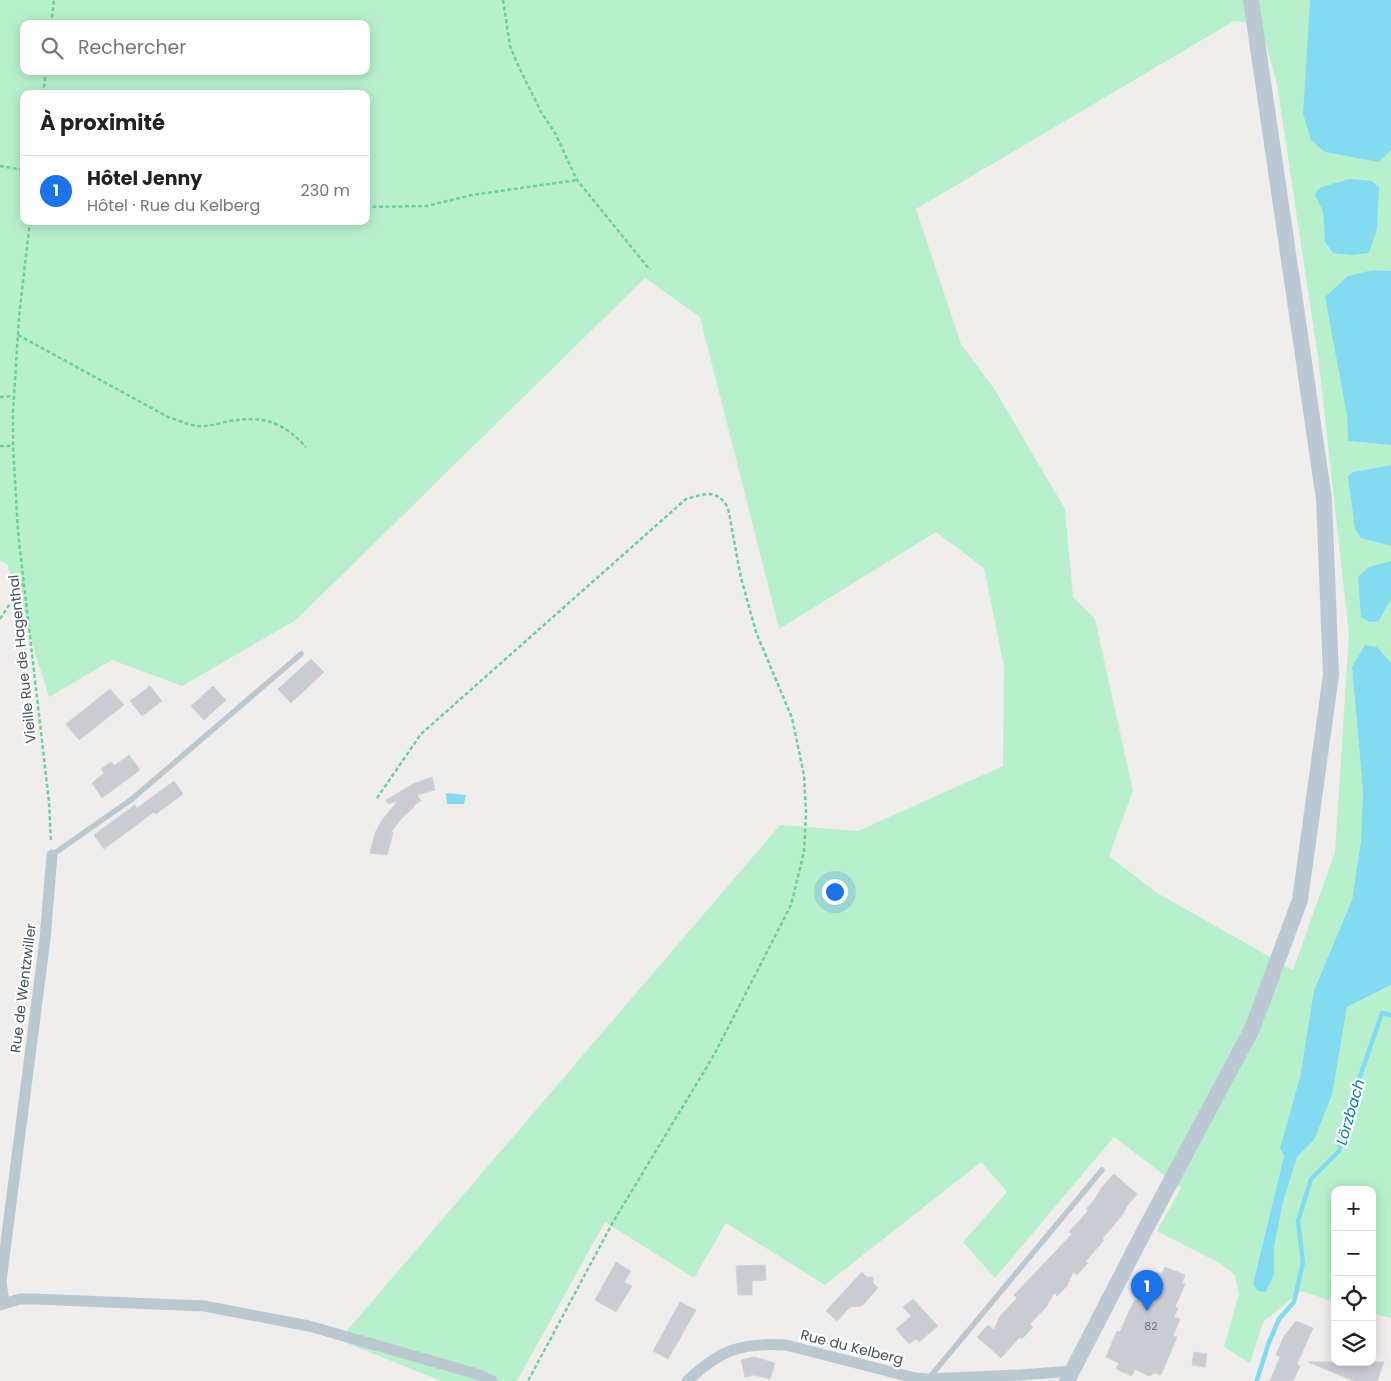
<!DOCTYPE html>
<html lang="fr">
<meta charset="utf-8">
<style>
body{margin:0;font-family:Poppins,sans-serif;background:#f6f6f6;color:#222}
.controls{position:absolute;right:15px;bottom:15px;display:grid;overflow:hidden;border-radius:10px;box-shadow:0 2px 12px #0003}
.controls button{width:45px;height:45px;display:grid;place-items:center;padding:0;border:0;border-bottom:1px solid #e0e0e0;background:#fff;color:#222;font:25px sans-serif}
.you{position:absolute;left:834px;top:891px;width:18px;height:18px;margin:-12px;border:4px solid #fff;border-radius:50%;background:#1a73e8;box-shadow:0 0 0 8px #1a73e833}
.badge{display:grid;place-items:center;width:32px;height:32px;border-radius:50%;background:#1a73e8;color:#fff;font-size:16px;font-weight:700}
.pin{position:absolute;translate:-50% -41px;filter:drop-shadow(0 1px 2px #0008)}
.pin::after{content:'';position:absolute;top:26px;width:18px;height:15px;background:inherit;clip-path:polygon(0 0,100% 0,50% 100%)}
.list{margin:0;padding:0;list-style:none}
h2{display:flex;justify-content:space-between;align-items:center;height:65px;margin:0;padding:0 20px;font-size:21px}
h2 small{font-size:16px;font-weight:400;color:#767676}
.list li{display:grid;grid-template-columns:32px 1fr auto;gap:15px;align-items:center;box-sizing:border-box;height:70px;padding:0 20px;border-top:1px solid #e0e0e0}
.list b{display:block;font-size:19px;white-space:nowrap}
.list p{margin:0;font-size:16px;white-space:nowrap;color:#767676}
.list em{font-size:16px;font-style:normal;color:#767676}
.icon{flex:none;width:28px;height:28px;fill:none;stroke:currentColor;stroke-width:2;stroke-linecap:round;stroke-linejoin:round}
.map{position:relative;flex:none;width:1391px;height:1381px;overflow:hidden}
.search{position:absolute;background:#fff;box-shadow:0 2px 12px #0003;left:20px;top:20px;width:350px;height:55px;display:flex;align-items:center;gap:12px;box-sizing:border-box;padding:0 18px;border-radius:10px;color:#767676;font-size:19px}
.panel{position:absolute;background:#fff;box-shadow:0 2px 12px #0003;left:20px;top:90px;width:350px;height:135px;border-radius:10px}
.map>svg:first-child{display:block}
.green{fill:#b8f0cd;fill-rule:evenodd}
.water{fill:#83dbef}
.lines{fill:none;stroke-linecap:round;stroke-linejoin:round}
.stream{stroke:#83dbef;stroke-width:4.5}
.building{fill:#c9ccd2;stroke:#d0d3d9}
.path{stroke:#6fcf9e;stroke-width:2.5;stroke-dasharray:4 2.5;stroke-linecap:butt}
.lane{stroke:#bcc8d0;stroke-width:5.5}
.street{stroke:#bcc8d0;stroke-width:11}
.secondary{stroke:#bcc9d5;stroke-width:16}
.labels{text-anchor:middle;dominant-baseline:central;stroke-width:4.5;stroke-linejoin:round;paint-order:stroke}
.number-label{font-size:11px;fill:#657079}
.street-label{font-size:14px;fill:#44515b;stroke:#fff}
.water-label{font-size:15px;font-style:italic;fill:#07819c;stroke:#fff}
</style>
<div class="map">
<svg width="1391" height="1381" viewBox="0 0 1391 1381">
<rect width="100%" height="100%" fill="#f0eded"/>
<path class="green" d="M0 0H1310L1303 113 1378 162 1391 150V271L1373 270 1347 415 1348 441 1391 445V465L1353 472 1361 538 1391 546V561L1369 567 1379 621 1391 599V663L1377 647 1352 667 1363 791 1361 841 1352 900 1314 990 1300 1077 1280 1148 1284 1156 1253 1284 1274 1274V1247L1283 1202 1297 1157 1314 1139 1332 1095 1347 1007 1391 985V1318L1372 1313V1190H1335V1302L1301 1291 1263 1322 1250 1363 1224 1347 1239 1294 1235 1275 1221 1264 1157 1231 1181 1188 1114 1137 995 1278 963 1242 1007 1192 981 1162 825 1285 726 1223 694 1278 605 1222 517 1381H441L339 1340 780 825 858 831 1003 766 1004 667 984 568 936 532 779 629 700 317 645 278 296 620 182 686 112 660 49 697 7 564 0 561ZM1234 21 1261 25 1277 84 1319 364 1349 635 1335 852 1293 970 1157 893 1109 856 1133 791 1095 619 1073 597 1065 509 995 390 961 344 916 209ZM24 24H366V71H24ZM24 94H366V221H24ZM1323 212 1333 253 1325 242Z"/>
<g class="water">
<path d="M1310 0H1391V150L1379 162 1325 152 1311 140 1303 113Z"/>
<path d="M1349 179 1372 181 1379 187 1377 229 1369 253 1352 255 1333 253 1325 242 1323 212 1315 194 1319 188Z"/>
<path d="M1373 270 1391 271V445L1348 441 1347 415 1325 297 1348 276Z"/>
<path d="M1391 465V546L1361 538 1355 529 1348 476 1353 472Z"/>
<path d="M1391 561V599L1379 621 1370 622 1361 617 1358 577 1369 567Z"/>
<path d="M1365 645 1377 647 1391 663V985L1347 1007 1332 1095 1314 1140 1297 1157 1283 1202 1274 1247V1274L1266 1292 1258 1291 1253 1284 1284 1156 1280 1148 1300 1077 1314 990 1352 900 1361 841 1363 791 1352 667Z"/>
<path d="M446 793 466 795 464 804H447Z"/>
</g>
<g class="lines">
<path class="stream" d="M1257 1380 1268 1345 1279 1319 1294 1302 1303 1262 1298 1221 1311 1179 1339 1151 1345 1120 1382 1013 1391 1015"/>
</g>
<g class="building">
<path d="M311 659 324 672 291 703 278 689Z"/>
<path d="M150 686 162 701 142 716 130 701Z"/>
<path d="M213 686 226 700 204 720 191 706Z"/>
<path d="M110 689 124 705 79 740 66 724Z"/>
<path d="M129 755 140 770 102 798 92 783 104 773 101 769 111 762 114 766Z"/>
<path d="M432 777 435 790 417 795 421 801 413 806 414 807 402 818 391 832 393 833 387 855 370 853 375 833 382 820 398 801 388 804 386 800 413 784Z"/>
<path d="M174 781 183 794 156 814 154 812 104 849 94 835 135 805 137 808Z"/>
<path d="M1114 1174 1137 1194 1127 1206 1123 1214 1102 1239 1104 1240 1086 1261 1088 1263 1077 1275 1073 1272 1067 1286 1057 1296 1054 1293 1047 1306 1030 1324 1033 1327 1022 1339 1020 1337 1001 1358 977 1337 988 1325 994 1330 1000 1316 1017 1298 1014 1295 1072 1234 1069 1232 1088 1211 1086 1209 1095 1199 1101 1188Z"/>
<path d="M616 1262 631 1271 624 1282 632 1286 616 1312 595 1300Z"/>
<path d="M765 1265 766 1280 752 1281V1295H738L736 1266Z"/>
<path d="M1165 1267 1185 1275 1182 1283 1185 1284 1175 1307 1178 1308 1174 1317 1180 1319 1173 1336 1177 1337 1161 1375 1155 1373 1149 1376 1135 1369 1132 1376 1116 1369 1119 1363 1106 1357 1117 1331 1120 1332 1129 1311 1135 1300 1137 1301 1143 1286 1149 1288 1155 1272 1162 1274Z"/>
<path d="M862 1272 867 1277H873V1283L878 1288 862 1306 850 1307 837 1321 826 1311Z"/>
<path d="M913 1299 938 1326 919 1342 916 1339 909 1344 896 1329 911 1316 903 1307Z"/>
<path d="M680 1302 696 1310 668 1359 653 1351Z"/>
<path d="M1296 1321 1313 1328 1297 1364 1300 1366 1293 1381H1270L1280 1357 1276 1355 1284 1336Z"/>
<path d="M1194 1352 1207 1354 1205 1367 1192 1365Z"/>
<path d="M754 1357 775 1363 770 1379 754 1375 745 1377 741 1360Z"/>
<path d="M1308 1362H1384L1377 1381H1354Z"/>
</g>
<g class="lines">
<g class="path">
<path d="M503 0 510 46 517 63 541 112 555 133 577 180 650 270"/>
<path d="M51 24 54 0"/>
<path d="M43 94 46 71"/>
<path d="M0 166 24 170"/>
<path d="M366 207 427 206 472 195 577 180"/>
<path d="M30 221 19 317 13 412V446L18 532 49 802 51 842"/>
<path d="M18 335 168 417C178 420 188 425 198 426 207 427 216 424 225 422 261 415 281 420 306 447"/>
<path d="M0 397 13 396"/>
<path d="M0 446H13"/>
<path d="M0 619 24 582"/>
<path d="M377 798 421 734 686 499C704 494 717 488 728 508L741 578 756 632 792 718 804 775 806 813 804 852 791 905 751 983 714 1055 613 1222 528 1381"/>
</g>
<g class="lane">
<path d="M52 855 132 799 301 654"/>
<path d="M929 1378 1102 1170"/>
</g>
<g class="street">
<path d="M4 1303 1 1281 45 939 52 855"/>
<path d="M0 1305 20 1299H35L204 1306 309 1326 477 1374 492 1381"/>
<path d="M687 1381C720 1350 741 1342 786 1345L915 1378 927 1379 1020 1375 1072 1371"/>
</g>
<path class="secondary" d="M1067 1381 1148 1224 1252 1029 1300 900 1331 675 1324 499 1251 0"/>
</g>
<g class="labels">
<g class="number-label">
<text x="1151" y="1326">82</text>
</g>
<g class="street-label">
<text transform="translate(22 659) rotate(-96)">Vieille Rue de Hagenthal</text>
<text transform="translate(23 988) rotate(-83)">Rue de Wentzwiller</text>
<text transform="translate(852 1347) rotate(14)">Rue du Kelberg</text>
</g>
<g class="water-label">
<text transform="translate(1350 1112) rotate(-74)">Lörzbach</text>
</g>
</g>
</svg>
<div class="controls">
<button>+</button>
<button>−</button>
<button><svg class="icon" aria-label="locate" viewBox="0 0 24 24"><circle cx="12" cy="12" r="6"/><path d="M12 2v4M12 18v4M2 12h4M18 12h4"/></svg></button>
<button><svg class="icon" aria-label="layers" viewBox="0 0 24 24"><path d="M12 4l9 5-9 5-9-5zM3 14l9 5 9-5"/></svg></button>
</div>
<div class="you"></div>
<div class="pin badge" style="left:1147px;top:1311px">1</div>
<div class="search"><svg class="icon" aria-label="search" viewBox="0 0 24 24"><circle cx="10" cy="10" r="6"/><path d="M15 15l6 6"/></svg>Rechercher</div>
<section class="panel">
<h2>À proximité<small></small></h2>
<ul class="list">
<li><span class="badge">1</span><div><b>Hôtel Jenny</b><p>Hôtel · Rue du Kelberg</p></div><em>230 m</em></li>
</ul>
</section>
</div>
